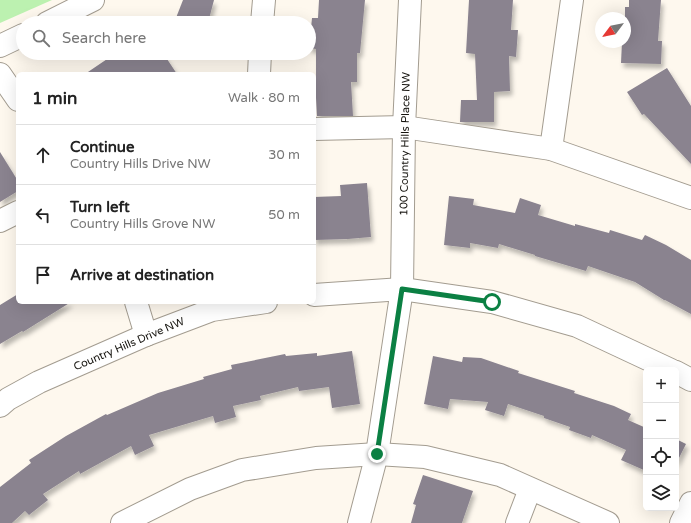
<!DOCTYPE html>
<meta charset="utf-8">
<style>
body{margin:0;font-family:"Varela Round",sans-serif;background:#f2f2f2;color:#222}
.controls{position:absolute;right:12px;bottom:12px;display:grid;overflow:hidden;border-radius:6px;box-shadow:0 4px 16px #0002}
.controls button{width:36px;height:36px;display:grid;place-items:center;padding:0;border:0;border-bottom:1px solid #e0e0e0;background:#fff;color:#222;font:20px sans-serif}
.compass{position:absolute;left:595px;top:12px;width:36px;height:36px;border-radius:50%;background:#fff;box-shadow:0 4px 16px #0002;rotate:238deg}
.stop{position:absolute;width:12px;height:12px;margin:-9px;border:3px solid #0b8043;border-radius:50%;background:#fff}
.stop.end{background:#0b8043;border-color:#fff;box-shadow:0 1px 4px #0008}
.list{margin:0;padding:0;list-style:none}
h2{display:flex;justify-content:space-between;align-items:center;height:52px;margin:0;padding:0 16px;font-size:17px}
h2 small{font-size:13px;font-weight:400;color:#767676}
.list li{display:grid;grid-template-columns:26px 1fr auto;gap:12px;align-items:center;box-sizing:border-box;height:60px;padding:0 16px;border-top:1px solid #e0e0e0}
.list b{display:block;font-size:15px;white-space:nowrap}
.list p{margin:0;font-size:13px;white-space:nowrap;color:#767676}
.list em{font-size:13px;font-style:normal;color:#767676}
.icon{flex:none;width:22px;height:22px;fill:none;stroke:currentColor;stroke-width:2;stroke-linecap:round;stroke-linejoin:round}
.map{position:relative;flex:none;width:691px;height:523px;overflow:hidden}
.search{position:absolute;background:#fff;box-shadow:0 4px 16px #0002;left:16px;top:16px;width:300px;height:44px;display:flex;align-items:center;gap:10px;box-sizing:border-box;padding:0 14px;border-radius:22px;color:#767676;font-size:15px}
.panel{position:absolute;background:#fff;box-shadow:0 4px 16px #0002;left:16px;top:72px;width:300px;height:232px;border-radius:6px}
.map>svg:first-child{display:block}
.green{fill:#bcf1b0}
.building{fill:#8a838f;filter:url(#shadow)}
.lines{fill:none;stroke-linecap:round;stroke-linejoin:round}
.minor-casing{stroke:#a39c90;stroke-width:24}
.minor{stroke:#fff;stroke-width:22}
.route{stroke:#0b8043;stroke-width:5}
.labels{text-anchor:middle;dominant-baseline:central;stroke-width:4;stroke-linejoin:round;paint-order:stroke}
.street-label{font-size:11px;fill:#16140f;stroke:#fff}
</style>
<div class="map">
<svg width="691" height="523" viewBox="0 0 691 523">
<defs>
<filter id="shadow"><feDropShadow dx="2.5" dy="4.5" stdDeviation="2" flood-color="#0004"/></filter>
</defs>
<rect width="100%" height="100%" fill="#fef8ee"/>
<path class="green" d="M0 0H52L0 23Z"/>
<g class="building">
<path d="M183 0H214L208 23H174Z"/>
<path d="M319 0H365L360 53H357V82H351L353 116H317L316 98V49L309 48 312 18H318Z"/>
<path d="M469 0H513L511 30H518L516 57 509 56 510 91 494 92V122H460L461 100H477L475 54 466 53Z"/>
<path d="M629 0H661L658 41H662L661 64 621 63 622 42H625V7H629Z"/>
<path d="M116 53H132L137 60 148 53H163L177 74H85Z"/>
<path d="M667 68 691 106V164L644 114 642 115 627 92Z"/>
<path d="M0 152 18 181V191L0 202Z"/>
<path d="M367 183 371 237 348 239 314 240V197L341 196 340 185Z"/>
<path d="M449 196 474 199 473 205 515 213 520 198 541 205 538 215 575 226V224L609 233 610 230 642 240 645 235 666 245 691 260V314L665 300H664L635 282 588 266 586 271 535 256V255L499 244 498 248 470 243V248L444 245Z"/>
<path d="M18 294V302H71L23 332 22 331 0 344V305Z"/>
<path d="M352 351 360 404 332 408 329 387 299 391 298 387 260 396 261 400 233 406 236 417 215 423 213 416 149 435 154 446 135 455 131 446 80 474 79 471 43 494 48 500 29 515 25 511 12 523H0V487L31 463 29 460 66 436 106 414 107 415 158 393 204 379 203 377 232 369 231 365 285 354 286 356 317 353V356Z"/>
<path d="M433 356 462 362 463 357 481 358 519 371 518 373 575 391 574 393 614 406 631 414 628 420 646 428V471L621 460 626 450 592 435 591 438 569 430 570 427 544 418V416L508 404 504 416 485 410 488 402 450 399 448 409 424 404Z"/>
<path d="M676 439 686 444 676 464Z"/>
<path d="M423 475 473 491 462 523H411L416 505 413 504Z"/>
</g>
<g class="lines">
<defs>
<g id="minor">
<path d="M47 23 93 0"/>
<path d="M262 23 264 0"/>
<path d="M0 46 23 35"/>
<path d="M0 74 18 100"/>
<path d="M259 74 260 53"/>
<path d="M314 129 404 127 551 149 691 198"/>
<path d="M551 149 572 0"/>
<path d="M0 221 18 212"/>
<path d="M314 295 402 289 492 302 577 326 671 370"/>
<path d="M136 302 146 335"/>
<path d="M676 372 691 380"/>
<path d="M0 406 8 399 39 382 146 335 212 310 266 302"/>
<path d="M122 523 190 489 242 470 316 458 377 454 425 457 500 475 608 523"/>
<path d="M359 523 377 454 402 289 404 127 410 0"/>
<path d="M517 523 530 489"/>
<path d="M681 523 691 503"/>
</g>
</defs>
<use href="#minor" class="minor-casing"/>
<use href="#minor" class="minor"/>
</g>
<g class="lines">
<path class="route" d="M377 454 402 289 492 302"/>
</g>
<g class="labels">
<g class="street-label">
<text transform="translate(405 144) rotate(-89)">100 Country Hills Place NW</text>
<text transform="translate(129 344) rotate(-23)">Country Hills Drive NW</text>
</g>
</g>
</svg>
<div class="controls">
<button>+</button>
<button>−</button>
<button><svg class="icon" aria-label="locate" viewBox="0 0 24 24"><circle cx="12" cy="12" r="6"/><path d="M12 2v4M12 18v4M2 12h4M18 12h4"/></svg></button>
<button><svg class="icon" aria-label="layers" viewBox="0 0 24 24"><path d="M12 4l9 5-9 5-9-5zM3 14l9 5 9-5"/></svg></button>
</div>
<svg class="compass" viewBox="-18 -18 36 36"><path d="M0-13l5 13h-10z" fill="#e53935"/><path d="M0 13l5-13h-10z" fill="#767676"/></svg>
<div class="stop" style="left:492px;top:302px"></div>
<div class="stop end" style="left:377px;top:454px"></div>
<div class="search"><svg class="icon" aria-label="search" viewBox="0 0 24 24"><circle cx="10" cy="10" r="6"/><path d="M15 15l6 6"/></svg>Search here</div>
<section class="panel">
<h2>1 min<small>Walk · 80 m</small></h2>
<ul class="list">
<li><svg class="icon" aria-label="ahead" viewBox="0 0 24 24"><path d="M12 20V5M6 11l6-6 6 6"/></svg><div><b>Continue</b><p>Country Hills Drive NW</p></div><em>30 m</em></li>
<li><svg class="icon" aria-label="left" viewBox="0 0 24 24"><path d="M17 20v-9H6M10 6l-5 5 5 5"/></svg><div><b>Turn left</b><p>Country Hills Grove NW</p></div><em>50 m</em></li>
<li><svg class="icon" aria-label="arrive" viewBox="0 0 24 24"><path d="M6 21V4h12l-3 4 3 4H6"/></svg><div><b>Arrive at destination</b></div></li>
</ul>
</section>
</div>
